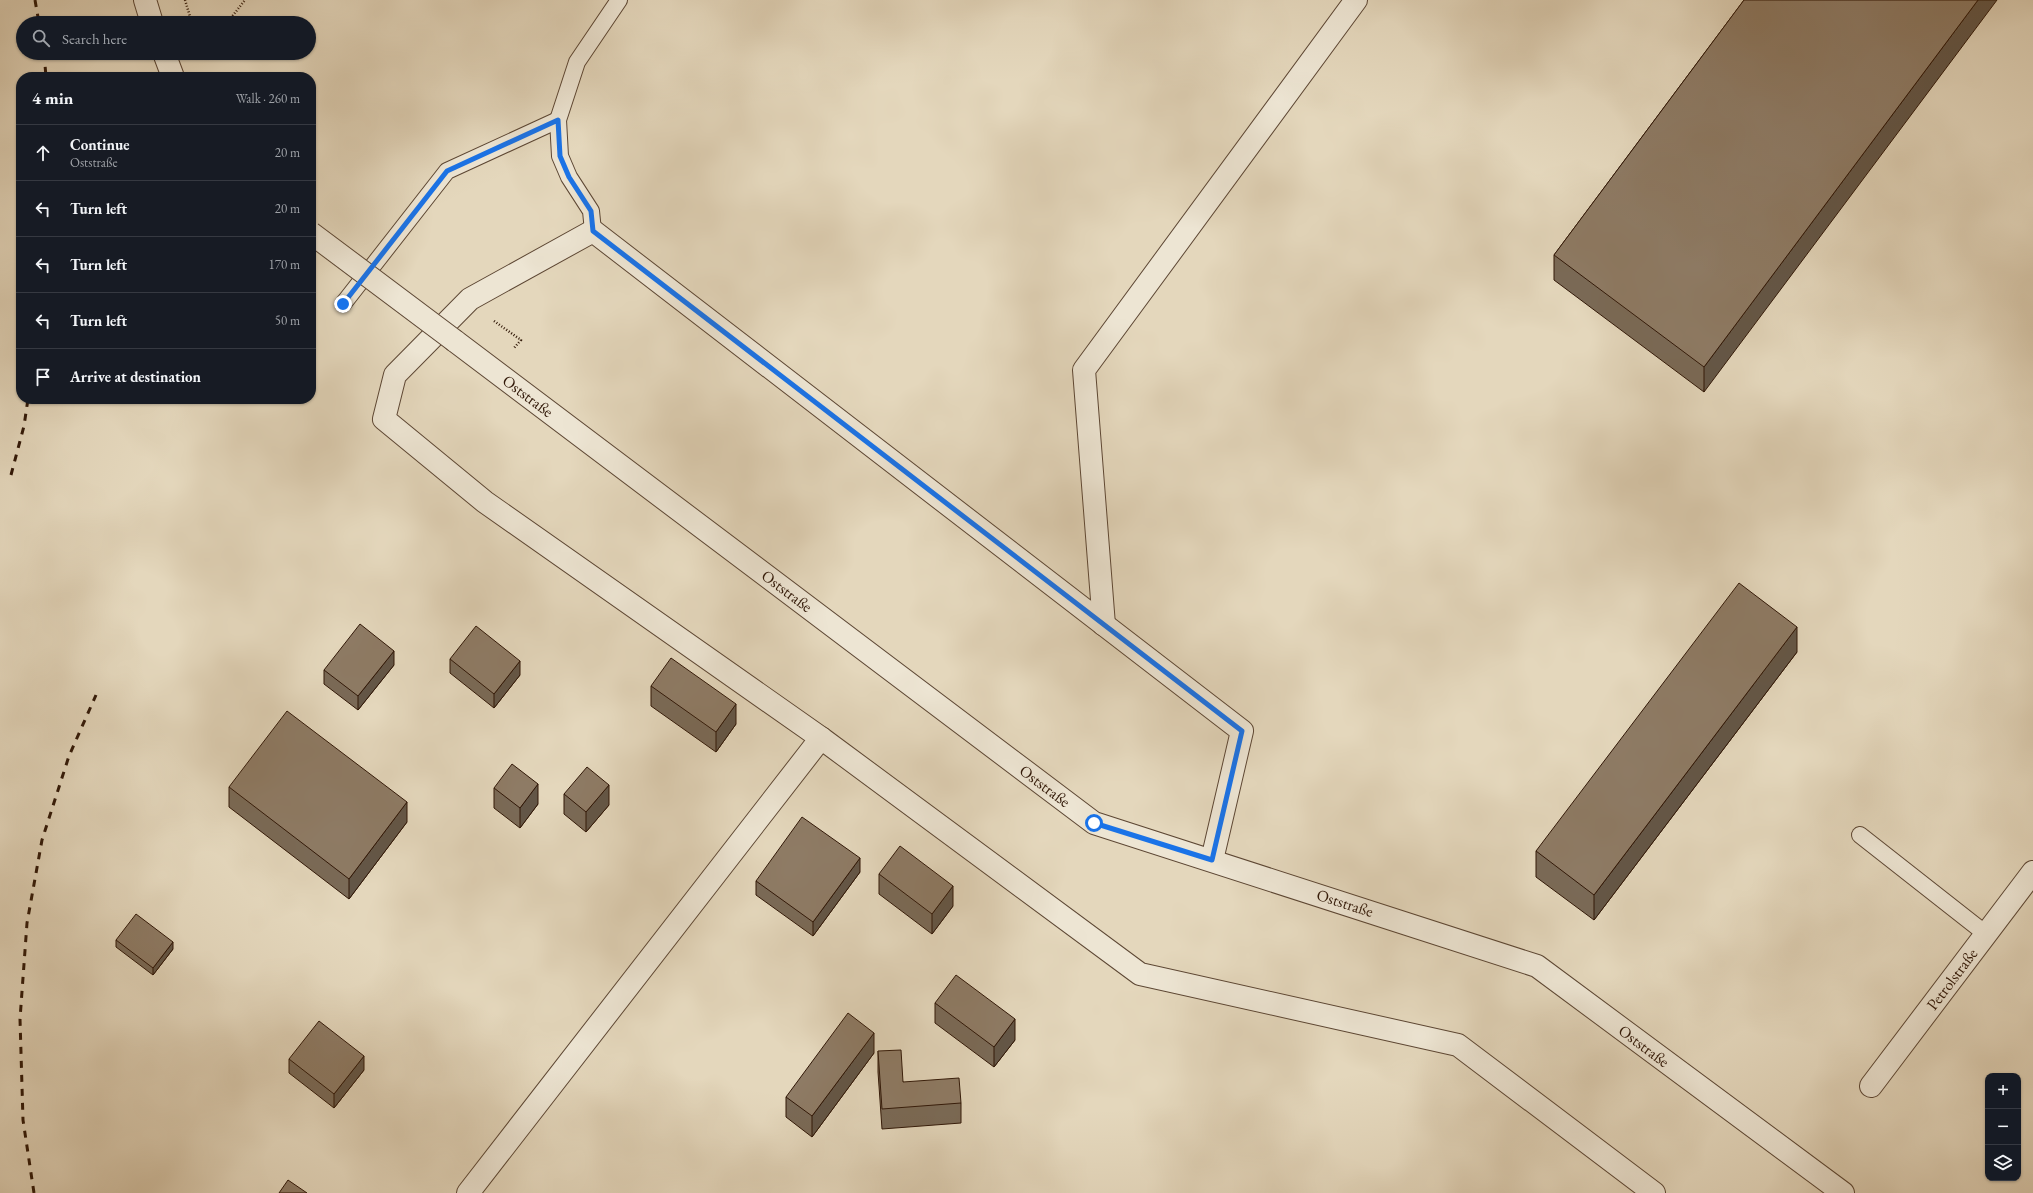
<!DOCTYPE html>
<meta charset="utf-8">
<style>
body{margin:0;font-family:"EB Garamond",serif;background:#242831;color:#f1f3f6}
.controls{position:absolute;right:12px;bottom:12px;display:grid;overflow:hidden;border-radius:8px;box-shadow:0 1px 3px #0004}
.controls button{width:36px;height:36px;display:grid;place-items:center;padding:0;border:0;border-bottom:1px solid #363941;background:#171b24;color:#f1f3f6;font:20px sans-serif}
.stop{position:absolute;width:12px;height:12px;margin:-9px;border:3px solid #1a73e8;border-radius:50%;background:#fff}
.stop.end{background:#1a73e8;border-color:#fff;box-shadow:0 1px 4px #0008}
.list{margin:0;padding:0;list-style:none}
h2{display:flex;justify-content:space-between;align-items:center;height:52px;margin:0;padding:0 16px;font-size:17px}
h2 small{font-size:13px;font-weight:400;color:#9ea1a6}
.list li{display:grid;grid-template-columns:26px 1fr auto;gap:12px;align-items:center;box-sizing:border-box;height:56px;padding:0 16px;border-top:1px solid #363941}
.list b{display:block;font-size:15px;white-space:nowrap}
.list p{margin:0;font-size:13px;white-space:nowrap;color:#9ea1a6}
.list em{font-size:13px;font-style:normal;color:#9ea1a6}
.icon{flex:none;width:22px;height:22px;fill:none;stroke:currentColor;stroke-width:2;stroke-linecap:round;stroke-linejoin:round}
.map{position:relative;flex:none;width:2033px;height:1193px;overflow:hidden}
.search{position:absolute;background:#171b24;box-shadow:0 1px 3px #0004;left:16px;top:16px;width:300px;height:44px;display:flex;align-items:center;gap:10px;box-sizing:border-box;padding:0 14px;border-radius:22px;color:#9ea1a6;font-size:15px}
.panel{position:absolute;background:#171b24;box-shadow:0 1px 3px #0004;left:16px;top:72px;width:300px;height:332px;border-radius:16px}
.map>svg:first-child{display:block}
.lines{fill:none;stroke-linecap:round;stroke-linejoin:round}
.lane-casing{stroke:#5d4734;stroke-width:18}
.street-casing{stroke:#5d4734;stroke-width:24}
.path{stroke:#301707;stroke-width:2.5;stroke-dasharray:1 2;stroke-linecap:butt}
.lane{stroke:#ede5d3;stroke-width:16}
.street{stroke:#ede5d3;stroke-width:22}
.rail{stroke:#301707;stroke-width:3;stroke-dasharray:7 7;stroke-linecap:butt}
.street-bridge-casing{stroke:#5d4734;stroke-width:24;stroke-linecap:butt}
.street-bridge{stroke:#ede5d3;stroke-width:22}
.wall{fill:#7a6a57;stroke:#301707}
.shaded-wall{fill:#635647;stroke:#301707}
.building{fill:#8e7b65;stroke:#301707}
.route{stroke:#1a73e8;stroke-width:5}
.labels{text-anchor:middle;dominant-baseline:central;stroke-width:4;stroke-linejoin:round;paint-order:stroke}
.street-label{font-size:16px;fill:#301707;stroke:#ede5d3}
</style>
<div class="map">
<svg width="2033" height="1193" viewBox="0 0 2033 1193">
<rect width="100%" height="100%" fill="#e4d7bc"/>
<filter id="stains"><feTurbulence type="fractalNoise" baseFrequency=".005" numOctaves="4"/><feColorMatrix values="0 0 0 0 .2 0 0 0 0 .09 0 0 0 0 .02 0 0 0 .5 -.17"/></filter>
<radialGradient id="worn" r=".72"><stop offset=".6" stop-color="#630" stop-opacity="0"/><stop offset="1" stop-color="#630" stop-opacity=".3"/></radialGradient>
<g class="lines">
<defs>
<g id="lane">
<path d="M593 231 591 211 569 177 560 156 558 120 577 62 619 0"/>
<path d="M343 304 447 171 558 120"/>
<path d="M1860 835 1986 934"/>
</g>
<g id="street">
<path d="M145 0 152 23"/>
<path d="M164 53 173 77"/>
<path d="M455 341 1094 823 1537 966 1843 1193"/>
<path d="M1104 625 1084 370 1356 0"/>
<path d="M821 738 1140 974 1458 1045 1654 1193"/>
<path d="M1871 1086 2033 872"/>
<path d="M468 1193 821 738 485 502 384 419 395 375 470 299 593 231 1242 731 1212 860"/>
</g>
</defs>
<use href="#lane" class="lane-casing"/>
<use href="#street" class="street-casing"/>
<g class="path">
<path d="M185 0 192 23"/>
<path d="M227 23 245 0"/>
<path d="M494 321 521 340 514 348"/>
</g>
<use href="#lane" class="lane"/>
<use href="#street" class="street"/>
<g class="rail">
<path d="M35 0 39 23"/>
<path d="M44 53 46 77"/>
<path d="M11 475 24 426 28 399"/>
<path d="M34 1193 23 1120 20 1019 27 923 42 840 69 756 96 695"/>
</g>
<defs>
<path id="street-bridge" d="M311 233 455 341"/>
</defs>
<use href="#street-bridge" class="street-bridge-casing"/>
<use href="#street-bridge" class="street-bridge"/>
</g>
<g class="wall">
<path d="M1744 0 1704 392 1554 280V255Z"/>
<path d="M1797 652 1594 920 1536 877V851Z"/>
<path d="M450 659 520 675 494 708 450 673Z"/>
<path d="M394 665 358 710 324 684V670Z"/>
<path d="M651 686 736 724 716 752 651 706Z"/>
<path d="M229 787 407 822 349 899 229 807Z"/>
<path d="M494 788 538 804 520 828 494 808Z"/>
<path d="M564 794 609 805 586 832 564 814Z"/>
<path d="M860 872 813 936 756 895V881Z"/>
<path d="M879 874 953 906 932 934 879 894Z"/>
<path d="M116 940 173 949 153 975 116 947Z"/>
<path d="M935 1003 1015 1040 994 1067 935 1023Z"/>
<path d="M878 1051 903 1082 961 1103V1123L882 1129 878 1072Z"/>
<path d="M874 1053 812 1137 786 1117V1097Z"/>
<path d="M289 1059 364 1070 334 1108 289 1073Z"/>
</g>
<g class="shaded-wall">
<path d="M1978 0H1997L1704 392V367Z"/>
<path d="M1797 627V652L1594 920V895Z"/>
<path d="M394 651V665L358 710V696Z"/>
<path d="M520 661V675L494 708V694Z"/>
<path d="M736 704V724L716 752V732Z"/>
<path d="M538 784V804L520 828V808Z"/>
<path d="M609 785V805L586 832V812Z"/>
<path d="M407 802V822L349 899V879Z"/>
<path d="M860 858V872L813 936V922Z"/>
<path d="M953 886V906L932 934V914Z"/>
<path d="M173 942V949L153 975V968Z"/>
<path d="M1015 1019V1040L994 1067V1047Z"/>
<path d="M874 1033V1053L812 1137V1116Z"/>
<path d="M364 1056V1070L334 1108V1094Z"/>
</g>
<g class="building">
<path d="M1744 0H1978L1704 367 1554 255Z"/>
<path d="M1739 583 1797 627 1594 895 1536 851Z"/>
<path d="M360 624 394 651 358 696 324 670Z"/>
<path d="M476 626 520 661 494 694 450 659Z"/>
<path d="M671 658 736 704 716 732 651 686Z"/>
<path d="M287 711 407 802 349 879 229 787Z"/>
<path d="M512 764 538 784 520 808 494 788Z"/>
<path d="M587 767 609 785 586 812 564 794Z"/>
<path d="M802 817 860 858 813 922 756 881Z"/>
<path d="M900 846 953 886 932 914 879 874Z"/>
<path d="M136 914 173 942 153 968 116 940Z"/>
<path d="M956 975 1015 1019 994 1047 935 1003Z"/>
<path d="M848 1013 874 1033 812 1116 786 1097Z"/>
<path d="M319 1021 364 1056 334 1094 289 1059Z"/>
<path d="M901 1050 903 1082 959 1078 961 1103 882 1109 878 1051Z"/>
<path d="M288 1180 307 1193H279Z"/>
</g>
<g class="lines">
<path class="route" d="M343 304 447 171 558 120 560 156 569 177 591 211 593 231 1242 731 1212 860 1094 823"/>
</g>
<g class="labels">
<g class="street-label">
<text transform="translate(528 396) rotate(37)">Oststraße</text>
<text transform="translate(787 591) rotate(37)">Oststraße</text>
<text transform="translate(1045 786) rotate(37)">Oststraße</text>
<text transform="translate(1345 903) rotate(18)">Oststraße</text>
<text transform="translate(1952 979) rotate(-53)">Petrolstraße</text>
<text transform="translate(1644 1046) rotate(37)">Oststraße</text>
</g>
</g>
<rect width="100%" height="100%" filter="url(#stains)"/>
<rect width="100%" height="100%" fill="url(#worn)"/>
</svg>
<div class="controls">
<button>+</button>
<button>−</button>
<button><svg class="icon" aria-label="layers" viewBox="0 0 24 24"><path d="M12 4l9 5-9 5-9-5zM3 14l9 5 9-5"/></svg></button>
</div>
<div class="stop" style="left:1094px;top:823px"></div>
<div class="stop end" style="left:343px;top:304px"></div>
<div class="search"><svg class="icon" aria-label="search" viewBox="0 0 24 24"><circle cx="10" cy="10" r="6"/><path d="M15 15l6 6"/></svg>Search here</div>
<section class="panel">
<h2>4 min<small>Walk · 260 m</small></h2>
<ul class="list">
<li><svg class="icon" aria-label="ahead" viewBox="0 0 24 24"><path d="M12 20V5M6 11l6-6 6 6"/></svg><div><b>Continue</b><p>Oststraße</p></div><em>20 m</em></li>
<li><svg class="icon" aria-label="left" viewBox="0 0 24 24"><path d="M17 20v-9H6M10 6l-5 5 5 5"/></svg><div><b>Turn left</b></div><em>20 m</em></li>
<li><svg class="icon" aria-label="left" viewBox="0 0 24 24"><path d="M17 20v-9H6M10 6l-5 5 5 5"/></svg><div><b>Turn left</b></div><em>170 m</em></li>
<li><svg class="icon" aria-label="left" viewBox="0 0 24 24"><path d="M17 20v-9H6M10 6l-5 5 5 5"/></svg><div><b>Turn left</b></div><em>50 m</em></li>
<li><svg class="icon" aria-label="arrive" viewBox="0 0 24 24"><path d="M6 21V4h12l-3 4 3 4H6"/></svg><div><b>Arrive at destination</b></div></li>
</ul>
</section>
</div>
